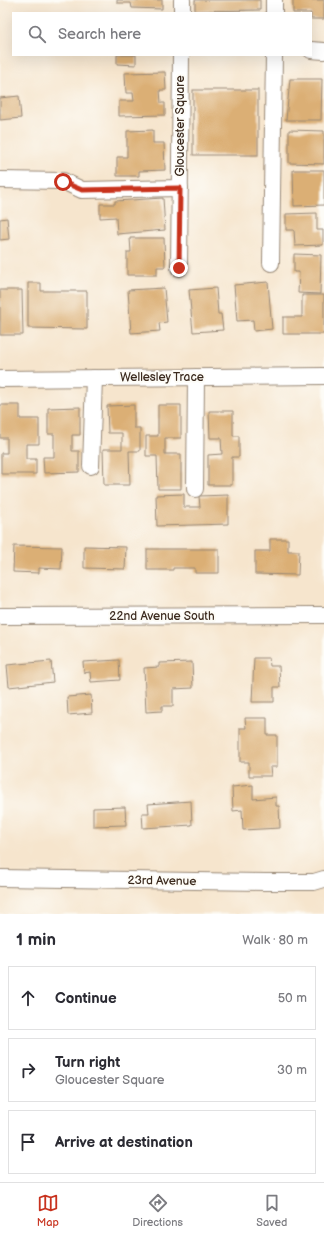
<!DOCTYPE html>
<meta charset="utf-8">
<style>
body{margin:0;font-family:"Balsamiq Sans",sans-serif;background:#f7f7f7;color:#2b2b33}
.stop{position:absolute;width:12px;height:12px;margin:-9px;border:3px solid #c8321e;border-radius:50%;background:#fff}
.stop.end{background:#c8321e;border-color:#fff;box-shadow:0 1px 4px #0008}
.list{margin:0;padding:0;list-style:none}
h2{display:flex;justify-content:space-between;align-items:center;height:52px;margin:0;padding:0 16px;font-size:17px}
h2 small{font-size:13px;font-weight:400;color:#7c7c81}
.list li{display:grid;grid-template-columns:26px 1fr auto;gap:12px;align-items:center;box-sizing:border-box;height:64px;margin:0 8px 8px;padding:0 8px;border:1px solid #e1e1e2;border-radius:0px}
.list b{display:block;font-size:15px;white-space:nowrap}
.list p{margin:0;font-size:13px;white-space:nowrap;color:#7c7c81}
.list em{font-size:13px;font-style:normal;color:#7c7c81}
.icon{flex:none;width:22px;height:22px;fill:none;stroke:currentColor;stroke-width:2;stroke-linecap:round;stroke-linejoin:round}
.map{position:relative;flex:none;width:324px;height:914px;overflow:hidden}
.search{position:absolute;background:#fff;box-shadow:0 4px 16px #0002;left:12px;right:12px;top:12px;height:44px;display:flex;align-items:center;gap:10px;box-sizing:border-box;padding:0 14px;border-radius:0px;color:#7c7c81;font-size:15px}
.sheet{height:268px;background:#fff}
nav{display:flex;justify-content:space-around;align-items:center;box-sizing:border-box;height:56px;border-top:1px solid #e1e1e2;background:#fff;font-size:11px;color:#7c7c81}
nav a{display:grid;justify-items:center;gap:2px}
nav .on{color:#c8321e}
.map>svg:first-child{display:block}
.building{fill:#dbaf74}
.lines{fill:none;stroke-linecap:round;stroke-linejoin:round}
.minor-casing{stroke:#988876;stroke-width:18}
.minor{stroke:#fff;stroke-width:16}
.route{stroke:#c8321e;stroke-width:5}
.labels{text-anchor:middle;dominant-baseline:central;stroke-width:4;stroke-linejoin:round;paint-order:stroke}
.street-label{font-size:12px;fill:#3b2a1e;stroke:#fdfcf7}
</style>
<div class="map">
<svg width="324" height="914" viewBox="0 0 324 914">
<rect width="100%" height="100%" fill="#fdfcf7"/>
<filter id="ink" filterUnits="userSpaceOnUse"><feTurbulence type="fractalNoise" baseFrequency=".025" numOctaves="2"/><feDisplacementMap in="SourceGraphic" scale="8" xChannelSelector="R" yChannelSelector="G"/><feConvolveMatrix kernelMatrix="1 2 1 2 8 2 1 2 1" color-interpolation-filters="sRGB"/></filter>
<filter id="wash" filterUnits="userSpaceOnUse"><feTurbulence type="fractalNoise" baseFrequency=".012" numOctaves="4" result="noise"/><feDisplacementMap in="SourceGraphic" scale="16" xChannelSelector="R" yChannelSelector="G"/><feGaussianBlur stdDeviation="0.9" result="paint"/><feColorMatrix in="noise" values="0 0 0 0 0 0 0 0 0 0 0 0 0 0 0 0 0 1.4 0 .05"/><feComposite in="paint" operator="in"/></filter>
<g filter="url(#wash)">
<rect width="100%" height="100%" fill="#f6e5cd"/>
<g id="blocks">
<g class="building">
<path d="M117 0H162V9L132 8 131 3H117Z"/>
<path d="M195 0H260V10L195 11Z"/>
<path d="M293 0H324V19H311V13H293Z"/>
<path d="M117 55H136V65L117 64Z"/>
<path d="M165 72 166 90H160L161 103H165V115L119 116V101H134L133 93H126L125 73Z"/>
<path d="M290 79H322L321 120H286Z"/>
<rect x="193" y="90" width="65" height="65"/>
<path d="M19 96 21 118 0 120V98Z"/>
<path d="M153 130V143H164L165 170 139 171V176H117V157H127V131Z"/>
<path d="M289 130 324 131V164L289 163Z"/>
<path d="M293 170H324V205L294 206Z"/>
<path d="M163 198 165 230 117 234 116 217 100 218V204H115V201Z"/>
<path d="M317 213V230H323V245L295 246 294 230H286V214Z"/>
<path d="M7 218 9 239 0 240V219Z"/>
<path d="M130 238H164L165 267H157V275H127V252H131Z"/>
<path d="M294 254 321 255 320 294 298 293 299 272H294Z"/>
<path d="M268 282 272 329 254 331 253 320 237 321 234 285Z"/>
<path d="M28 283H41V291H87V329L28 328Z"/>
<path d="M164 288 167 322 159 323 160 331 131 333 128 290Z"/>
<path d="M216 288 218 314H221L223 330 193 332 189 290Z"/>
<path d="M0 290H22L23 335H0Z"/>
<path d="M302 295H324V334H283V317H302Z"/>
<path d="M0 405H20V419H39V444H26V459H36V474H1V453H7V438H0Z"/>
<path d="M134 405V428H140V451H129L130 485H104L103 449H122V433H108L107 406Z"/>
<path d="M158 405H181V438H165V454H181V489H158L157 456H146V436H158Z"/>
<path d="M80 407V435H72V451H79V472L44 473 43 457H54V434H48V408Z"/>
<path d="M209 411H233V436H239V457H232V485H208V455L222 454 221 438H210Z"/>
<path d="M184 494V507H200L199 496 228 495V524L157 526 156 495Z"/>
<path d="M270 539H288V551H299L298 575 255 574V551H270Z"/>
<path d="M14 546 62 547 61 569 39 568V573L13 572Z"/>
<path d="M84 546 126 547 125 569 84 568Z"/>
<path d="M147 549H219V573H195V568H173V570H147Z"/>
<path d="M254 658H269L270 666H279L280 687H274V702H252Z"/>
<path d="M119 660 120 680 91 682 90 672 84 673 83 662Z"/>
<path d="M51 661 53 682 9 687 7 665Z"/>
<path d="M192 662 193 688 173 689V706H162V711L146 712 144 668 159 667V663Z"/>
<path d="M91 695 92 713 68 715 67 697Z"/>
<path d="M245 718H267V735H277V767H270L271 776H249V762H240V728H246Z"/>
<path d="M253 785V799L276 797V806H279L280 828 243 830 242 810 233 811 232 787Z"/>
<path d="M191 801 192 825 143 828 142 813H149L148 804Z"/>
<path d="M125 807 126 825 93 826V808Z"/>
</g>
</g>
</g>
<g filter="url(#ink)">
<use href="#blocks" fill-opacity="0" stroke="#988876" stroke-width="1"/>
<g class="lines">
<defs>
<g id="minor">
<path d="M182 13V0"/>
<path d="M274 13V0"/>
<path d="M311 50 324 51"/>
<path d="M0 180 63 181 82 190 180 188"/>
<path d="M271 263 274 55"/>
<path d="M179 268 181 55"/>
<path d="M0 379 324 376"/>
<path d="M91 466 94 378"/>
<path d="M195 489 196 377"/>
<path d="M0 616 324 615"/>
<path d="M0 878 266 882H314L324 879"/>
</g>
</defs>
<use href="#minor" class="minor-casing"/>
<use href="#minor" class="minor"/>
</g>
</g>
<g class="lines" filter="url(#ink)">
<path class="route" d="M63 182 82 190 180 188 179 268"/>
</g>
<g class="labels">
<g class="street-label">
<text transform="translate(180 126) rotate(-90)">Gloucester Square</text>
<text x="162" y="377">Wellesley Trace</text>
<text x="162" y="616">22nd Avenue South</text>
<text transform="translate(162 881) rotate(1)">23rd Avenue</text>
</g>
</g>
</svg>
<div class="stop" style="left:63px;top:182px"></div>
<div class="stop end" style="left:179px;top:268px"></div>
<div class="search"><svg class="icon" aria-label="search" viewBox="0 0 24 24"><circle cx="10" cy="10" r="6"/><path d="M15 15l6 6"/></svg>Search here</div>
</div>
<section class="sheet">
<h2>1 min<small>Walk · 80 m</small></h2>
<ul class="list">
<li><svg class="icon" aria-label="ahead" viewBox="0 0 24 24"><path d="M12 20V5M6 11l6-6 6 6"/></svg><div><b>Continue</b></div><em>50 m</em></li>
<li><svg class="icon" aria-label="right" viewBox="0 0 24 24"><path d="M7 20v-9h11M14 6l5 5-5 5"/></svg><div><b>Turn right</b><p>Gloucester Square</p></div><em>30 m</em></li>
<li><svg class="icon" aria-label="arrive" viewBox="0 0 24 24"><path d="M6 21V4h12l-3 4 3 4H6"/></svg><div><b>Arrive at destination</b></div></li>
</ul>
</section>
<nav>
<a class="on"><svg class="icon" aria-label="map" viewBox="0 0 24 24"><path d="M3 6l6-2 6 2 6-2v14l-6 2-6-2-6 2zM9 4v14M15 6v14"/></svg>Map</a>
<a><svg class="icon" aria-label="directions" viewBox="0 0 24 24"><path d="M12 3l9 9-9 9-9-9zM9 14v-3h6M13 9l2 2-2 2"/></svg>Directions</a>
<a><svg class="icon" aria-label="saved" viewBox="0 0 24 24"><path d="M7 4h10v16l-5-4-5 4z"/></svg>Saved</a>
</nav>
